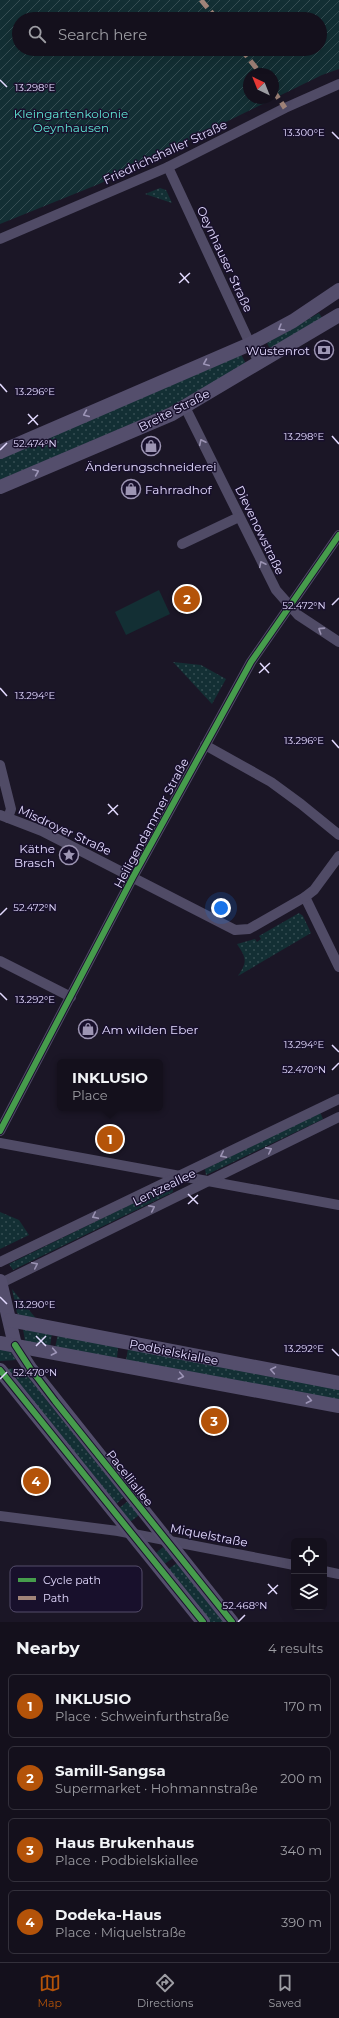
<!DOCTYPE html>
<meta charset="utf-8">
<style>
body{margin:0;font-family:Montserrat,sans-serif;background:#211e29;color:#f1f3f6}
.controls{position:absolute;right:12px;bottom:12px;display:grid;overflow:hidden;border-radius:6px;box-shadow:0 4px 16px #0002}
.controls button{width:36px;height:36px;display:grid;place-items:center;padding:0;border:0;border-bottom:1px solid #33303b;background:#14101c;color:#f1f3f6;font:20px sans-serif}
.compass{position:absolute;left:243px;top:68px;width:36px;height:36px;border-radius:50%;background:#14101c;box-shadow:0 4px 16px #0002;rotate:317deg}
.you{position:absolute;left:221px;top:908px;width:14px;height:14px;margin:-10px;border:3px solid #fff;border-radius:50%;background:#1a73e8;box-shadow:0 0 0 6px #1a73e833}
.badge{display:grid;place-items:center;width:26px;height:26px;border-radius:50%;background:#b45309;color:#fff;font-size:13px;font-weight:700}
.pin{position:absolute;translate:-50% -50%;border:2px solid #fff;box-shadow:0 1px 4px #0006}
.popup{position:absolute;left:57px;top:1059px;width:106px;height:52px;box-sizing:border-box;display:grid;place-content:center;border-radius:6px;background:#14101c;filter:drop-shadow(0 1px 3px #0005);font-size:13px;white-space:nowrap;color:#9d9da3}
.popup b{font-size:15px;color:#f1f3f6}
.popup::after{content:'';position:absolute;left:50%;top:100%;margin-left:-8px;border:8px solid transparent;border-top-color:#14101c}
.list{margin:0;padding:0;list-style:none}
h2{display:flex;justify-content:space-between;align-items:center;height:52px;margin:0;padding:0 16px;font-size:17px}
h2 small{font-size:13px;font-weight:400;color:#9d9da3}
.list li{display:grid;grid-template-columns:26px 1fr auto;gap:12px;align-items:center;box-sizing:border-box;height:64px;margin:0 8px 8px;padding:0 8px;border:1px solid #33303b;border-radius:6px}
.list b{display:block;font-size:15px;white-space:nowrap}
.list p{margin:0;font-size:13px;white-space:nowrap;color:#9d9da3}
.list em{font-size:13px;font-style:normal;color:#9d9da3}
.icon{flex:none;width:22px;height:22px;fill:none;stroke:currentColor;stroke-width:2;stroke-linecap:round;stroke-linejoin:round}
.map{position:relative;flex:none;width:339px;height:1622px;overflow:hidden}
.search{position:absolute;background:#14101c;box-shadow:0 4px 16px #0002;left:12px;right:12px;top:12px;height:44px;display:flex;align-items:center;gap:10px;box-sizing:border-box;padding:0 14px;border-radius:22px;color:#9d9da3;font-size:15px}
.sheet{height:340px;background:#14101c}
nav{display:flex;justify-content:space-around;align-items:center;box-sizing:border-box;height:56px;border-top:1px solid #33303b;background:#14101c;font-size:11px;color:#9d9da3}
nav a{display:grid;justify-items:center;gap:2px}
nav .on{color:#b45309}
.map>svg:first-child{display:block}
.grass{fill:url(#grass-dots)}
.garden{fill:url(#garden-furrows);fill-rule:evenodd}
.pitch{fill:#132f34}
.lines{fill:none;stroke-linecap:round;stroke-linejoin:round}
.street{stroke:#504b66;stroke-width:10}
.secondary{stroke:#544e6c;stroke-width:14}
.quiet{stroke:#a18479;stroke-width:5;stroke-dasharray:10 5;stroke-linecap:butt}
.cycleway-casing{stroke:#18102c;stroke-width:8}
.cycleway{stroke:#469c4c;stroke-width:6}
.oneway{stroke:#9c94b6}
.oneway2{stroke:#9a92b2}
.ticks{fill:none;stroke:#e3daff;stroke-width:1.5}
.labels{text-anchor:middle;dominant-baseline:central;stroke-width:3;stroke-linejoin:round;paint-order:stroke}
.park-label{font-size:12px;fill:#5fe7d5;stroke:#18102c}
.street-label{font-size:12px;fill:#e3daff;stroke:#18102c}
.poi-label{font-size:12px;fill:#e3daff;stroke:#18102c;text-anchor:end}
.key{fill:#18102c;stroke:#554d6b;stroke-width:1}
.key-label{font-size:11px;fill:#e3daff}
.ticks-label{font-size:10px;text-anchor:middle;fill:#e3daff;stroke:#18102c;stroke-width:3;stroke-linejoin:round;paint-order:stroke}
</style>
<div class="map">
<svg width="339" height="1622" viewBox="0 0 339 1622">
<defs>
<pattern id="grass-dots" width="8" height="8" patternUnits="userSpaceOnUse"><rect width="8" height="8" fill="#132f34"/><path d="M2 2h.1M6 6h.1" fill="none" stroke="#354d52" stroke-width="1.8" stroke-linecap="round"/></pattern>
<pattern id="garden-furrows" width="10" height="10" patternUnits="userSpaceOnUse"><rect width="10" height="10" fill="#132f34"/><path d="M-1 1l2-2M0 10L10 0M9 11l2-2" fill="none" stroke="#354d52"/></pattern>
</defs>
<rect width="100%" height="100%" fill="#1b1626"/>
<g class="grass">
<path d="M160 188 166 190 172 203 145 194Z"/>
<path d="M319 313 322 318 270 349 267 343Z"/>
<path d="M241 354 246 364 164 410 0 480V459Z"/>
<path d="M173 662 201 665 226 679 212 704Z"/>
<path d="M299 913 303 916 311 933 238 976C248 961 246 958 237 944L255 939 257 942 261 939 259 936Z"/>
<path d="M320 1112 323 1119 206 1175 205 1169Z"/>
<path d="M170 1185 172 1186 173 1192 13 1270 9 1264Z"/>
<path d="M0 1212 19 1220 29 1235 0 1249Z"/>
<path d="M12 1289 38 1321 20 1316 17 1313Z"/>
<path d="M23 1329 52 1333 50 1347 25 1341Z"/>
<path d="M58 1334 118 1347 117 1358 55 1348Z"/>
<path d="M0 1349 11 1352 16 1360 0 1361Z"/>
<path d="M128 1349 339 1388V1400L126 1360Z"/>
<path d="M21 1368 124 1497 115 1505 6 1369Z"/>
<path d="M128 1501 138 1514V1516L130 1522 118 1509Z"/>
<path d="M163 1547 173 1558 163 1565 156 1553Z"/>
<path d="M177 1563 225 1622H209L167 1570Z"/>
</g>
<path class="garden" d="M0 0H339V69L322 75 99 184 0 224ZM19 19H320V49H19ZM249 74H273V98H249Z"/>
<path class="pitch" d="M159 590 170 614 126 635 115 612Z"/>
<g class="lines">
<g class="street">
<path d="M168 167 259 363"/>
<path d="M0 239 168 167 285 108 339 84"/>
<path d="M185 407 276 590 298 615 339 642"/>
<path d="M182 544 239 517"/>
<path d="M205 745 271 782 301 804 339 835"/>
<path d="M0 765 11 809 8 818"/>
<path d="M0 815 42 831 235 930 249 929 305 897 339 967"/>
<path d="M305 897 314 890 339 856"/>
<path d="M0 961 71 997"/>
<path d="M0 1131 133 877 251 662 339 535"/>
<path d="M0 1143 339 1205"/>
<path d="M0 1262 339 1099"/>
<path d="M1 1283 339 1117"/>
<path d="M0 1516 118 1531 294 1565"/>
<path d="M324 1571 339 1574"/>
</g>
<g class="secondary">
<path d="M0 452 250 344 293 321 339 290"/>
<path d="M0 487 172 414 339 315"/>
<path d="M0 1281 15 1345 30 1368 232 1622"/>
<path d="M10 1320 339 1383"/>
<path d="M0 1343 339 1406"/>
<path d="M0 1370 203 1622"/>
</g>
<g class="quiet">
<path d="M201 0 217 19"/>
<path d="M241 49 261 74"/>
<path d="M273 90 285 108"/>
</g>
<defs>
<g id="cycleway">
<path d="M0 1131 133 877 251 662 339 535"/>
<path d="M15 1345 30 1368 55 1401 232 1622"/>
<path d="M0 1370 203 1622"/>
</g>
</defs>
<use href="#cycleway" class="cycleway-casing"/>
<use href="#cycleway" class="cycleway"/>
</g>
<defs><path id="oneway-chevron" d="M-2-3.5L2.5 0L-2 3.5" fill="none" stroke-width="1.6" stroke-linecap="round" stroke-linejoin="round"/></defs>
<g class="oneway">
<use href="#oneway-chevron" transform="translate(281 328) rotate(150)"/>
<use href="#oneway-chevron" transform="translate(206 363) rotate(157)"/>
<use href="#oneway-chevron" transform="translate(86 414) rotate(157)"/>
<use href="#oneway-chevron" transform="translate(36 472) rotate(-23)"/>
<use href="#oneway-chevron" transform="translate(54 1352) rotate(11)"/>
<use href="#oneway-chevron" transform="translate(273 1370) rotate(-169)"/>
<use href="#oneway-chevron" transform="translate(181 1376) rotate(11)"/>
<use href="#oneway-chevron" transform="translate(309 1400) rotate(11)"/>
</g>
<g class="oneway2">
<use href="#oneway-chevron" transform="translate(202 442) rotate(-116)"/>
<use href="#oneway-chevron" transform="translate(262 564) rotate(-116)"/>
<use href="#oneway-chevron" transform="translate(321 630) rotate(-147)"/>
<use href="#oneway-chevron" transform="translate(269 1150) rotate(-26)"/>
<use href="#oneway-chevron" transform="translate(223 1155) rotate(154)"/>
<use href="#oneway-chevron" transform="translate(152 1208) rotate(-26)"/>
<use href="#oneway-chevron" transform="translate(95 1216) rotate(154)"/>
<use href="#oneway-chevron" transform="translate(35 1265) rotate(-26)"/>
</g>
<path class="ticks" d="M0 80 7 87M332 132 339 139M180 273 189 283M179 283 190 273M0 384 7 392M28 414 38 425M28 424 38 415M332 436 339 444M0 450 7 443M332 605 339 598M260 663 269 673M259 673 270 663M0 688 7 696M332 740 339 748M108 804 118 815M108 814 118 805M0 915 7 908M0 993 7 1000M332 1045 339 1052M332 1070 339 1063M188 1194 198 1204M188 1204 198 1195M0 1297 7 1304M36 1336 46 1346M36 1346 46 1336M332 1349 339 1356M0 1379 7 1372M268 1584 277 1594M268 1594 278 1585M238 1622 245 1615"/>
<defs>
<symbol id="bank-ring" viewBox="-11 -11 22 22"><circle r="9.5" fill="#18102c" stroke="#9d95b3" stroke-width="1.5"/><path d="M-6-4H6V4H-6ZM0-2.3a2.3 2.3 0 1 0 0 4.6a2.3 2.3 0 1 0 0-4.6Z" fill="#9d95b3"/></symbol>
<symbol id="shop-ring" viewBox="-11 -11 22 22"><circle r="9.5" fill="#18102c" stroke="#9d95b3" stroke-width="1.5"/><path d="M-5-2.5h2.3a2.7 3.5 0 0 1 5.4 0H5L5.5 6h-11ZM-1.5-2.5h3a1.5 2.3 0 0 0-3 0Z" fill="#9d95b3"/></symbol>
<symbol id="sight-ring" viewBox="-11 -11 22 22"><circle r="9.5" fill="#18102c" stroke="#9d95b3" stroke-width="1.5"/><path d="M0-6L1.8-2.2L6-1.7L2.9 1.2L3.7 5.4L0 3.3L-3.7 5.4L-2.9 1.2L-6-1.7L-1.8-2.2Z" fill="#9d95b3"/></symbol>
</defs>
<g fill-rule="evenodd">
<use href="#bank-ring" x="313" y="339" width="22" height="22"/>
<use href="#shop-ring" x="140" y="435" width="22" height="22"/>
<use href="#shop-ring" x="120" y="478" width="22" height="22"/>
<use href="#sight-ring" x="58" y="844" width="22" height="22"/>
<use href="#shop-ring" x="77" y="1018" width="22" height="22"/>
</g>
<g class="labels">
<g class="park-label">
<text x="71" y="113">Kleingartenkolonie<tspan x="71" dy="14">Oeynhausen</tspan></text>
</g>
<g class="street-label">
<text transform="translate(165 152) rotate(-25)">Friedrichshaller Straße</text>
<text transform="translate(225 259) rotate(65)">Oeynhauser Straße</text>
<text transform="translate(174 410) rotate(-27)">Breite Straße</text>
<text transform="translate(260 530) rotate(64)">Dievenowstraße</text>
<text transform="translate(151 823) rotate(-62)">Heiligendammer Straße</text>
<text transform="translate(65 830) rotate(25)">Misdroyer Straße</text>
<text transform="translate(164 1187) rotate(-26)">Lentzeallee</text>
<text transform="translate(174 1352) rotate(11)">Podbielskiallee</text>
<text transform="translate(130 1478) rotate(52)">Pacelliallee</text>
<text transform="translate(209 1535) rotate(11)">Miquelstraße</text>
</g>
<g class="poi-label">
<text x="310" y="350">Wüstenrot</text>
<text x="151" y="466" text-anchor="middle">Änderungschneiderei</text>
<text x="145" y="489" text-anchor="start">Fahrradhof</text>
<text x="55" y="848">Käthe<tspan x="55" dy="14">Brasch</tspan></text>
<text x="102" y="1029" text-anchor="start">Am wilden Eber</text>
</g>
</g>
<rect x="10" y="1566" width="132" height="46" rx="6" class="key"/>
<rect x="18" y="1578" width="18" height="4" fill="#469c4c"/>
<rect x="18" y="1596" width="18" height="4" fill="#a18479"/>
<g class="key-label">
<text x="43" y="1584">Cycle path</text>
<text x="43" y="1602">Path</text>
</g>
<g class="ticks-label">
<text x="35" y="91">13.298°E</text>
<text x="304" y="136">13.300°E</text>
<text x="35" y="395">13.296°E</text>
<text x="304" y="440">13.298°E</text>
<text x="35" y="447">52.474°N</text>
<text x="304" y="609">52.472°N</text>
<text x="35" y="699">13.294°E</text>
<text x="304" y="744">13.296°E</text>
<text x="35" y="911">52.472°N</text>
<text x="35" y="1003">13.292°E</text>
<text x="304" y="1048">13.294°E</text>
<text x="304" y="1073">52.470°N</text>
<text x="35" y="1308">13.290°E</text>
<text x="304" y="1352">13.292°E</text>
<text x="35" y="1376">52.470°N</text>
<text x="245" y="1609">52.468°N</text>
</g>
</svg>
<div class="controls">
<button><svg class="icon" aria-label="locate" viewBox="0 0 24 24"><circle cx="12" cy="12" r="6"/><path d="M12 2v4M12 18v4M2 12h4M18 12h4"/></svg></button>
<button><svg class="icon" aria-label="layers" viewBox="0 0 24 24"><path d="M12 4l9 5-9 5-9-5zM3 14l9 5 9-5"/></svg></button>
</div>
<svg class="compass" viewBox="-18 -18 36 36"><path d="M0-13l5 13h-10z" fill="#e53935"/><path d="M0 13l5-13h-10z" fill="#9d9da3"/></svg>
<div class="you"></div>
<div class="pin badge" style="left:110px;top:1139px">1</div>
<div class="popup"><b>INKLUSIO</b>Place</div>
<div class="pin badge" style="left:187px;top:599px">2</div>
<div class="pin badge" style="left:214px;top:1421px">3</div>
<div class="pin badge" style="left:36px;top:1481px">4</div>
<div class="search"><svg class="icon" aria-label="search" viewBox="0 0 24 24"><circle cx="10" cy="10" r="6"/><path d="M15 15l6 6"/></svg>Search here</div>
</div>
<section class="sheet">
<h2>Nearby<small>4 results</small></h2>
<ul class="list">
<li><span class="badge">1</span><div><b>INKLUSIO</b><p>Place · Schweinfurthstraße</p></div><em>170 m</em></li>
<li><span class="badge">2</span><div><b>Samill-Sangsa</b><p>Supermarket · Hohmannstraße</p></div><em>200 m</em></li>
<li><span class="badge">3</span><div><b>Haus Brukenhaus</b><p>Place · Podbielskiallee</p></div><em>340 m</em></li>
<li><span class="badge">4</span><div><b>Dodeka-Haus</b><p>Place · Miquelstraße</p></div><em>390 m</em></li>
</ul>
</section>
<nav>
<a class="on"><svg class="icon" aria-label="map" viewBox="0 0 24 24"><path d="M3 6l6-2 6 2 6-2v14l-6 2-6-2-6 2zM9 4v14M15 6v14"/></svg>Map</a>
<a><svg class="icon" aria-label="directions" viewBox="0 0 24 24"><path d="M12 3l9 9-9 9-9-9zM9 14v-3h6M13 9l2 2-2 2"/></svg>Directions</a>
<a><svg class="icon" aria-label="saved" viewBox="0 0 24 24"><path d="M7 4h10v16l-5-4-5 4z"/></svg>Saved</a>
</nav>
